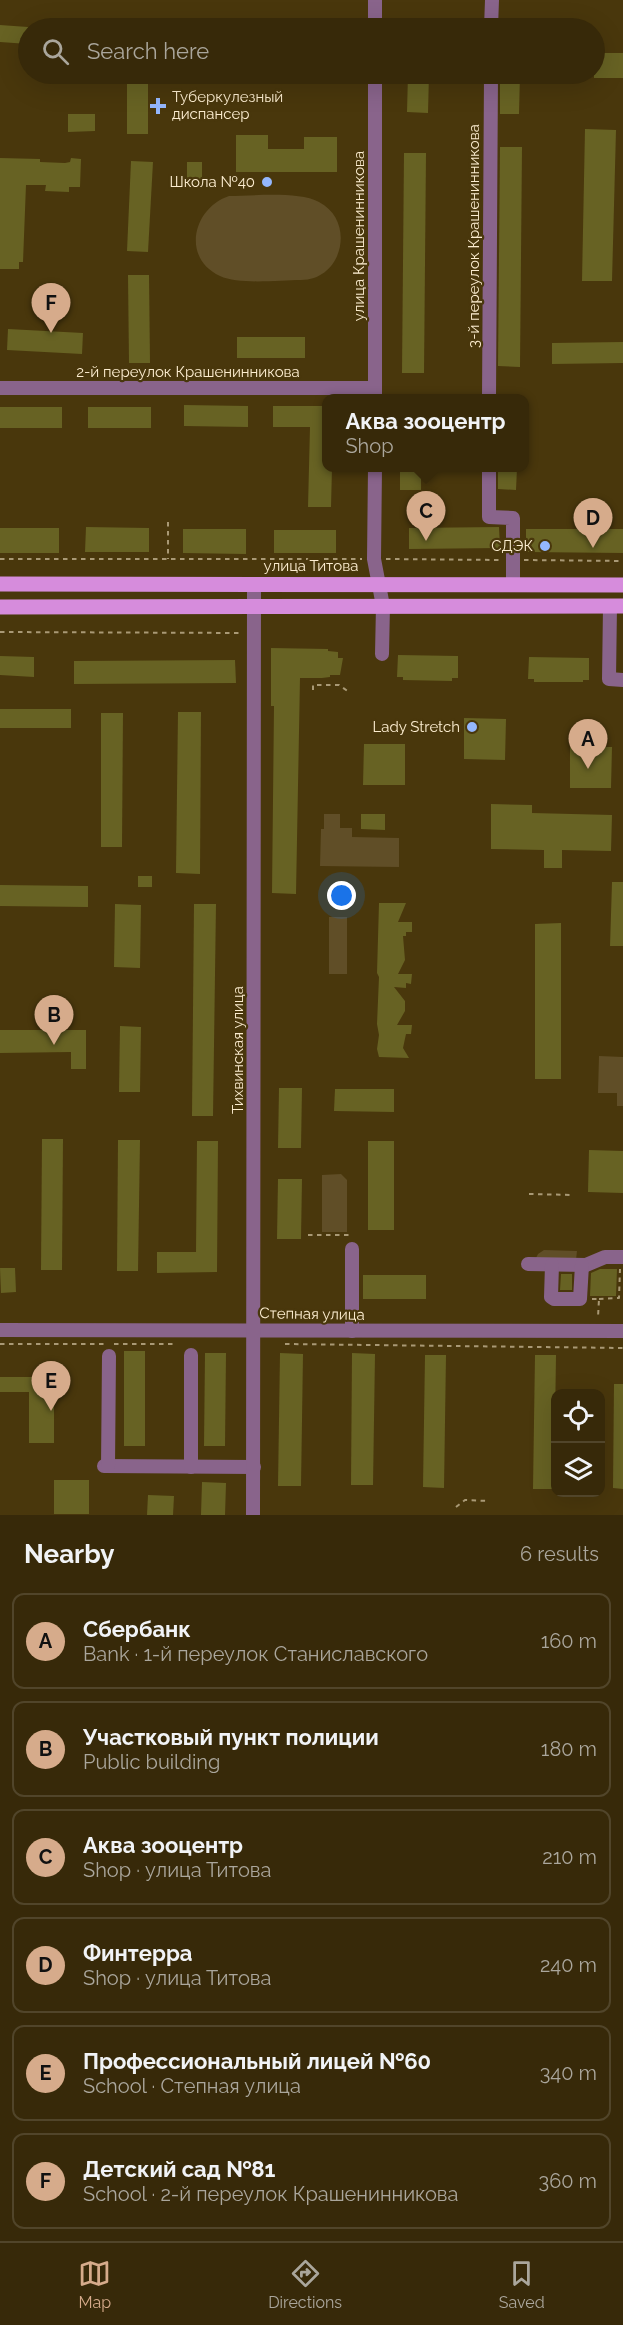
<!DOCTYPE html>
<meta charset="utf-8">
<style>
body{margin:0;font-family:Raleway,sans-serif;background:#3e3112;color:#f1f3f6}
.controls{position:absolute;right:18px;bottom:18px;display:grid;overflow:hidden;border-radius:12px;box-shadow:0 6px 24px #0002}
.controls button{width:54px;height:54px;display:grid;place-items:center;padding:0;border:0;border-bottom:2px solid #51452a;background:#372909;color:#f1f3f6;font:30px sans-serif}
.you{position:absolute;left:342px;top:896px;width:21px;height:21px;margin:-15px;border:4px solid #fff;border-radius:50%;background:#1a73e8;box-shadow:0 0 0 9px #1a73e833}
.badge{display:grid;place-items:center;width:39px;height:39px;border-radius:50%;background:#d6ab8b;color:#111;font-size:20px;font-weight:700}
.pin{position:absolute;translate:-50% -50px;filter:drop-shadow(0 2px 3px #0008)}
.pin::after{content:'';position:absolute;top:32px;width:21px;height:18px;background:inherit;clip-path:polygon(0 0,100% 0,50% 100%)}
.popup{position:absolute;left:322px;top:394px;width:207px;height:78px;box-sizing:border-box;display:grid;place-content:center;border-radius:12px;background:#372909;filter:drop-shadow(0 2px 4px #0005);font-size:20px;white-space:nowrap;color:#aaa69c}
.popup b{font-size:22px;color:#f1f3f6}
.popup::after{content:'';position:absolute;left:50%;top:100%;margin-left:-12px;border:12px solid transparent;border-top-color:#372909}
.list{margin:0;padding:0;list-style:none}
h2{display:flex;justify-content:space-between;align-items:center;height:78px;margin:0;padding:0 24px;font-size:26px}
h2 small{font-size:20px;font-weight:400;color:#aaa69c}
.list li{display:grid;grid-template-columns:39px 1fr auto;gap:18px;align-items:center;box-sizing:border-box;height:96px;margin:0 12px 12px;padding:0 12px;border:2px solid #51452a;border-radius:12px}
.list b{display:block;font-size:22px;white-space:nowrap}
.list p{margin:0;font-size:20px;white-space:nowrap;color:#aaa69c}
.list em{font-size:20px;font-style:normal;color:#aaa69c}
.icon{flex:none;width:33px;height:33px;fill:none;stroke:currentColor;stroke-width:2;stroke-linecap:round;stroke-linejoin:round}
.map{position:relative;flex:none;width:623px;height:1515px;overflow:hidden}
.search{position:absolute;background:#372909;box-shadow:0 6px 24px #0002;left:18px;right:18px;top:18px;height:66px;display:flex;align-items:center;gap:15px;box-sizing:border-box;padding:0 21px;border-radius:33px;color:#aaa69c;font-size:22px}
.sheet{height:726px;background:#372909}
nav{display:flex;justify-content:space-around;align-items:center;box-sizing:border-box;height:84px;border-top:2px solid #51452a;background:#372909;font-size:16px;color:#aaa69c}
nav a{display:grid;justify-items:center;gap:3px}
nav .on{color:#d6ab8b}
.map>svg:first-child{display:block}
.green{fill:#604e27}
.building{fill:#676223}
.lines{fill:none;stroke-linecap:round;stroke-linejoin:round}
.path{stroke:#a99975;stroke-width:2;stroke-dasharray:4.5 4.5;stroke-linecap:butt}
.minor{stroke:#89648b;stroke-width:14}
.major{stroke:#d68cdc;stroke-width:15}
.poi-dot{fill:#94b7fd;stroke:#49370c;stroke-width:2}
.labels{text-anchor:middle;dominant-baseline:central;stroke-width:4.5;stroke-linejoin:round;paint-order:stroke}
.poi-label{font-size:15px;fill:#fcedd0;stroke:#49370c;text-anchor:end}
.street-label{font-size:15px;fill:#fcedd0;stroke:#49370c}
</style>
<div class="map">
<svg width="623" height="1515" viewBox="0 0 623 1515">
<rect width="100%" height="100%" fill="#49370c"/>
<g class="green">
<path d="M229 196C253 196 298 191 319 202 356 221 343 280 301 280 279 280 239 285 220 276 181 258 193 208 229 196Z"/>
<path d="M324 814H340V828H352V837L399 838V867L320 866 321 829H324Z"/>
<rect x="329" y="917" width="18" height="57"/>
<path d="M599 1056 623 1057V1106H617V1093H598Z"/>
<path d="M341 1174 347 1180V1232H322V1175Z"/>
<path d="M544 1250 577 1251 576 1260H535L538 1254Z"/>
</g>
<g class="building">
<path d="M0 25 28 27V44L0 42Z"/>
<rect x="594" y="53" width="29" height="25"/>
<rect x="127" y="74" width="21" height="60"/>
<path d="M408 74H429L428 113 407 112Z"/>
<path d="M500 74H520L519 114H500Z"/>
<path d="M68 114H95V131L68 132Z"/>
<path d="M585 129 616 130 612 281H582Z"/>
<path d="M236 135H268V149H304V137H337V172H236Z"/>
<path d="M500 147H522L520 367 498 366Z"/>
<path d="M404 153H426L424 373H402Z"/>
<path d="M0 158 40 159V162L65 163 70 162 71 158 81 159 80 187H69V192L45 191 46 185H26L23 262H19V269H0Z"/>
<path d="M131 161 153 162 148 252 127 251Z"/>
<rect x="187" y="162" width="15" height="22"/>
<path d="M128 275H149L150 363H129Z"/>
<path d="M8 329 83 333 82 354 7 350Z"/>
<rect x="237" y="337" width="68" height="21"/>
<path d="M623 342V363L552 364V343Z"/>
<path d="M184 405 248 406V427L184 426Z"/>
<path d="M273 406H327V468H332L331 507H308L310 427H273Z"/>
<rect x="0" y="407" width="62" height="21"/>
<rect x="88" y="407" width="63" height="21"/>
<rect x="400" y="468" width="21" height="22"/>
<path d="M498 468H517L516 490 498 489Z"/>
<path d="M86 527 149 528V552H85Z"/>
<path d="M499 527 500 548 409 549V528Z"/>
<rect x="0" y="528" width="59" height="25"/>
<path d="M183 529H246V554L183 553Z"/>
<path d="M526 529H623V553L526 552Z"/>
<rect x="274" y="530" width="62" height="23"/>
<path d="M271 648 328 649V651L338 652V658H343L340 675H330V677L322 678H300L296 894 272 893 274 706H271Z"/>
<path d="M398 655 458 656V678H452V681L403 680V677H397Z"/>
<path d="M0 656 34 657V677L0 675Z"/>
<path d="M529 657 589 658V680H583V682H534V679H528Z"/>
<path d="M235 660 236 683 74 684V661Z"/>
<rect x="0" y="709" width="71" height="19"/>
<path d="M178 712H201L200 874 176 873Z"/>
<path d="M101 713H123L122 847H101Z"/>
<path d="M464 718 506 719 505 760 464 759Z"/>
<path d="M364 744H405V785H363Z"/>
<path d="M570 747H612L611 788H570Z"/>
<path d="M491 804 532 805V813L612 815 611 851 562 850V868H544V850L491 849Z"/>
<path d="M361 814H385V830L361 829Z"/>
<rect x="138" y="876" width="14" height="11"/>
<path d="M612 882H623V946H610Z"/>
<path d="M0 885 88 886V907L0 906Z"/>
<path d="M379 903H406L398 922H412V932H406V936H403L405 960 398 974H412L411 984 406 983V988L394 987 405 1001V1011L397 1025H412L411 1034H406L403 1048 409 1058 379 1057 377 1049 379 1035 377 1024 379 977 377 973Z"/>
<path d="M115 904 141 905 140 968 114 967Z"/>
<path d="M194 904H216L213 1116H192Z"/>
<path d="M561 923V1079H535V924Z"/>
<path d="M120 1026 141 1027 140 1092H119Z"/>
<path d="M0 1030H86V1069H71V1052L0 1053Z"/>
<path d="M279 1088H302L301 1148H278Z"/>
<path d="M335 1089H394V1112L334 1111Z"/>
<path d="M42 1139H63L62 1270H41Z"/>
<path d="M118 1140H140L138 1271H117Z"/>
<path d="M197 1141H218L217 1272 157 1273V1252H196Z"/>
<rect x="368" y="1141" width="26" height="89"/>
<path d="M589 1150 623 1151V1193L588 1192Z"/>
<path d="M278 1179H302L301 1239H277Z"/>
<path d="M0 1268H15L16 1292 1 1293Z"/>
<path d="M600 1269H617L616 1296H590L591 1273Z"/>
<path d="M561 1274H572V1290H560Z"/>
<rect x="363" y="1275" width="63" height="24"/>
<rect x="124" y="1351" width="21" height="95"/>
<path d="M205 1353H226L225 1446H204Z"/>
<path d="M280 1353 303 1354 301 1486H278Z"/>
<path d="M352 1353 375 1354 373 1485H351Z"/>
<path d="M425 1355H446L444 1488 423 1487Z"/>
<path d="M535 1355H556L554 1489H533Z"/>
<path d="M0 1377H38V1383H54V1443H29V1392H0Z"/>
<path d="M614 1384H623V1489L613 1488Z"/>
<rect x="54" y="1480" width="35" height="34"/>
<path d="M202 1482 226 1483 225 1515H201Z"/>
<path d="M148 1495 174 1496 173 1515H147Z"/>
</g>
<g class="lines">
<g class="path">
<path d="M168 522V559"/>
<path d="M0 559H362"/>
<path d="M386 559 500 560"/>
<path d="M524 560 623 561"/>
<path d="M0 632 243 633"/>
<path d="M313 690V685H339L349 692"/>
<path d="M529 1194 573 1195"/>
<path d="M308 1235H352"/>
<path d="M592 1299H599L598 1317"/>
<path d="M599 1299 619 1298 620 1269"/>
<path d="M0 1344H105"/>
<path d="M114 1344H174"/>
<path d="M285 1344 623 1348"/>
<path d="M456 1507 465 1500 488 1501"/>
</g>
<g class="minor">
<path d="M375 0V28"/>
<path d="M491 28 492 0"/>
<path d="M0 388H375"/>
<path d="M375 398V74"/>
<path d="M489 398 491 74"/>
<path d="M375 468 374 559 383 606 382 654"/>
<path d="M489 468V517L513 518V584"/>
<path d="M610 606 609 679 623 680"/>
<path d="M352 1249V1331"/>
<path d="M528 1264 586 1265 605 1257H623"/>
<path d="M552 1265 551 1297 554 1299H580L582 1265"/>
<path d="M0 1330 623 1331"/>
<path d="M104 1466 254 1467"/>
<path d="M108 1466 109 1356"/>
<path d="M191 1467V1355"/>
<path d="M253 1515 254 584"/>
</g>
<g class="major">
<path d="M0 584 623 585"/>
<path d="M0 607 623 606"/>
</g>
</g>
<g class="poi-dot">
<path d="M155 97h6v6h6v6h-6v6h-6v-6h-6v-6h6z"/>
<circle cx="267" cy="182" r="6"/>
<circle cx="545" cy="546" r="6"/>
<circle cx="472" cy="727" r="6"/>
</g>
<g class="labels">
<g class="poi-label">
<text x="172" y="97" text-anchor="start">Туберкулезный<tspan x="172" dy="17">диспансер</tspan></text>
<text x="255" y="182">Школа №40</text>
<text x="533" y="546">СДЭК</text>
<text x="460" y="727">Lady Stretch</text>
</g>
<g class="street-label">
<text transform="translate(359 236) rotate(-90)">улица Крашенинникова</text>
<text transform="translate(474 236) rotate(-90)">3-й переулок Крашенинникова</text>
<text x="188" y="372">2-й переулок Крашенинникова</text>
<text x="311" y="566">улица Титова</text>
<text transform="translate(238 1050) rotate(-90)">Тихвинская улица</text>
<text transform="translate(312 1314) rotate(1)">Степная улица</text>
</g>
</g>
</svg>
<div class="controls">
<button><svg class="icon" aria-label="locate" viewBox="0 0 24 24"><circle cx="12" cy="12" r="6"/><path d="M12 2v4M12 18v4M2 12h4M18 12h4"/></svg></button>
<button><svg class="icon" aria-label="layers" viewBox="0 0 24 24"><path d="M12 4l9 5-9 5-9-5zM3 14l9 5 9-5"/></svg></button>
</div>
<div class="you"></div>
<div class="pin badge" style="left:588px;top:769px">A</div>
<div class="pin badge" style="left:54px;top:1045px">B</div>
<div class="pin badge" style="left:426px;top:541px">C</div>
<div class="popup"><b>Аква зооцентр</b>Shop</div>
<div class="pin badge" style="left:593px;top:548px">D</div>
<div class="pin badge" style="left:51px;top:1411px">E</div>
<div class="pin badge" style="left:51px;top:333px">F</div>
<div class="search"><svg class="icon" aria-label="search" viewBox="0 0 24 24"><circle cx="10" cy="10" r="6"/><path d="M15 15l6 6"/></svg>Search here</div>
</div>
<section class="sheet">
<h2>Nearby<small>6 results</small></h2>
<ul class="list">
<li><span class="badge">A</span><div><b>Сбербанк</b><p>Bank · 1-й переулок Станиславского</p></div><em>160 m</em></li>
<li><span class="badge">B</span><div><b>Участковый пункт полиции</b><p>Public building</p></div><em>180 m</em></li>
<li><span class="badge">C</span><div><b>Аква зооцентр</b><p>Shop · улица Титова</p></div><em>210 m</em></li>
<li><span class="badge">D</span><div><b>Финтерра</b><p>Shop · улица Титова</p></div><em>240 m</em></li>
<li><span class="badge">E</span><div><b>Профессиональный лицей №60</b><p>School · Степная улица</p></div><em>340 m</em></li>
<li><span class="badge">F</span><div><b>Детский сад №81</b><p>School · 2-й переулок Крашенинникова</p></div><em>360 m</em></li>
</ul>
</section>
<nav>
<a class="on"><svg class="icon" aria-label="map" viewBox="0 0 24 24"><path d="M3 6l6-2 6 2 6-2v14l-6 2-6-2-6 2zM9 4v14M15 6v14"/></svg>Map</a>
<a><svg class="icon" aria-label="directions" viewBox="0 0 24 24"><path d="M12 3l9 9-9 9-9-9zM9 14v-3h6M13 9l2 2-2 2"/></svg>Directions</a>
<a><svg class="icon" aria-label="saved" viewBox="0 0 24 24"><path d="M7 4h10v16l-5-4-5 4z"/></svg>Saved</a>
</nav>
